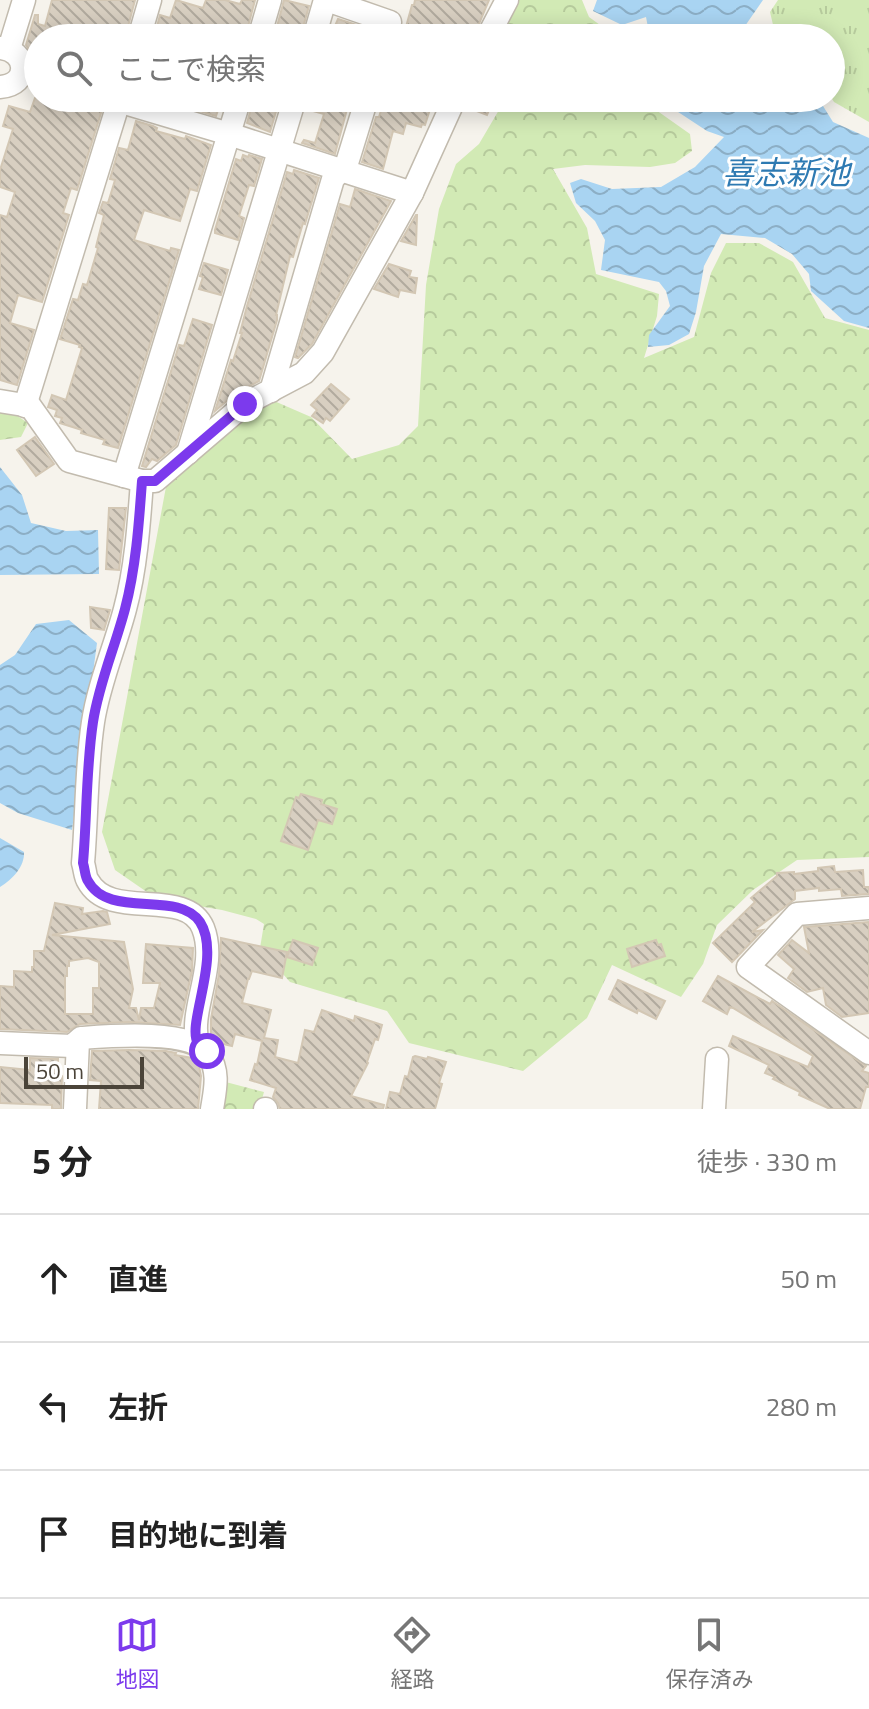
<!DOCTYPE html>
<html lang="ja">
<meta charset="utf-8">
<style>
body{margin:0;font-family:"Titillium Web","Noto Sans JP",sans-serif;background:#f6f6f6;color:#222}
.scale{position:absolute;left:24px;bottom:20px;width:120px;box-sizing:border-box;padding-left:8px;border:4px solid #4b4439;border-top:0;font-size:22px;line-height:28px;white-space:nowrap;color:#4b4439;-webkit-text-stroke:6px #fff;paint-order:stroke}
.stop{position:absolute;width:24px;height:24px;margin:-18px;border:6px solid #7c3aed;border-radius:50%;background:#fff}
.stop.end{background:#7c3aed;border-color:#fff;box-shadow:0 2px 8px #0008}
.list{margin:0;padding:0;list-style:none}
h2{display:flex;justify-content:space-between;align-items:center;height:104px;margin:0;padding:0 32px;font-size:34px}
h2 small{font-size:26px;font-weight:400;color:#767676}
.list li{display:grid;grid-template-columns:52px 1fr auto;gap:24px;align-items:center;box-sizing:border-box;height:128px;padding:0 32px;border-top:2px solid #e0e0e0}
.list b{display:block;font-size:30px;white-space:nowrap}
.list em{font-size:26px;font-style:normal;color:#767676}
.icon{flex:none;width:44px;height:44px;fill:none;stroke:currentColor;stroke-width:2;stroke-linecap:round;stroke-linejoin:round}
.map{position:relative;flex:none;width:869px;height:1109px;overflow:hidden}
.search{position:absolute;background:#fff;box-shadow:0 4px 20px #0003;left:24px;right:24px;top:24px;height:88px;display:flex;align-items:center;gap:20px;box-sizing:border-box;padding:0 28px;border-radius:44px;color:#767676;font-size:30px}
.sheet{height:488px;background:#fff}
nav{display:flex;justify-content:space-around;align-items:center;box-sizing:border-box;height:112px;border-top:2px solid #e0e0e0;background:#fff;font-size:22px;color:#767676}
nav a{display:grid;justify-items:center;gap:4px}
nav .on{color:#7c3aed}
.map>svg:first-child{display:block}
.grass{fill:url(#grass-tufts)}
.forest{fill:url(#forest-crowns)}
.water{fill:url(#water-waves)}
.building{fill:url(#building-back-hatch);stroke:#d3c7b4;stroke-width:2;fill-rule:evenodd}
.lines{fill:none;stroke-linecap:round;stroke-linejoin:round}
.minor-casing{stroke:#c2bbae;stroke-width:25}
.minor{stroke:#fff;stroke-width:22}
.route{stroke:#7c3aed;stroke-width:10}
.labels{text-anchor:middle;dominant-baseline:central;stroke-width:6;stroke-linejoin:round;paint-order:stroke}
.water-label{font-size:32px;font-style:italic;fill:#2e7ab2;stroke:#fff}
</style>
<div class="map">
<svg width="869" height="1109" viewBox="0 0 869 1109">
<defs>
<pattern id="grass-tufts" width="24" height="20" patternUnits="userSpaceOnUse" patternTransform="scale(2)"><rect width="24" height="20" fill="#d2eab5"/><path d="M3 7l-1-3M5 7V3M7 7l1-3M15 17l-1-3M17 17v-4M19 17l1-3" fill="none" stroke="#b6ca9c"/></pattern>
<pattern id="forest-crowns" width="20" height="18" patternUnits="userSpaceOnUse" patternTransform="scale(2)"><rect width="20" height="18" fill="#d2eab5"/><path d="M2 6a3 3 0 1 1 6 0M12 15a3 3 0 1 1 6 0" fill="none" stroke="#b6ca9c"/></pattern>
<pattern id="water-waves" width="16" height="10" patternUnits="userSpaceOnUse" patternTransform="scale(2)"><rect width="16" height="10" fill="#a9d4f2"/><path d="M0 5q4-4 8 0t8 0" fill="none" stroke="#8caec5"/></pattern>
<pattern id="building-back-hatch" width="6" height="6" patternUnits="userSpaceOnUse" patternTransform="scale(2)"><rect width="6" height="6" fill="#d8cfc1"/><path d="M-1 5l2 2M0 0l6 6M5-1l2 2" fill="none" stroke="#b1aa9e"/></pattern>
</defs>
<rect width="100%" height="100%" fill="#f6f3ec"/>
<path class="grass" d="M778 0H869V122L834 102 831 97V38H786L774 29 770 12Z"/>
<g class="forest">
<path d="M512 0H582L589 17 618 38H497Z"/>
<path d="M506 98H646L656 110 690 134 692 151 675 163 650 167 585 165 553 169 587 228 596 274 659 294 657 316 644 358 694 337 711 273 726 243H759L793 262 825 318 869 330V857L797 860 753 890 717 925 703 964 681 997 612 965 587 1018 523 1071 409 1043 387 1011 290 982 260 948 264 924 256 919 222 910 157 899 115 870 102 832 168 476 265 397 311 417 352 459 399 445 418 426 426 285 439 209 456 164 479 144Z"/>
<path d="M0 410 13 413 28 423 21 437 0 440Z"/>
<path d="M222 1081 264 1092 259 1109H219Z"/>
</g>
<g class="water">
<path d="M597 0H763L745 26 751 38H650L646 17 622 25 593 11Z"/>
<path d="M661 98H818L833 122 869 138V328L844 321 811 291 809 274 792 254 765 238 721 234 704 266 696 312 689 334 669 345 648 347 649 335 670 306 666 291 659 282 601 270 605 240 595 221 576 203 570 183 581 179 612 189 661 187 695 167 724 137 707 131 669 106Z"/>
<path d="M0 467 22 495 31 523 66 531 98 530 99 574 0 575Z"/>
<path d="M69 620 97 643 72 830 18 813 0 803V665L15 655 36 624Z"/>
<path d="M0 838 24 852C25 866 12 880 0 887Z"/>
</g>
<g class="building">
<path d="M52 0H135L125 38H38V63L26 45 35 15H38V24L45 26Z"/>
<path d="M176 0 203 8 206 0H225L240 4 242 0H255L245 38H154L160 15 170 18Z"/>
<path d="M284 0 309 6 300 38H274Z"/>
<path d="M415 0H489L473 38H403L412 5H414Z"/>
<path d="M338 19 366 28 363 38H329L332 25 335 26Z"/>
<path d="M35 98H72L97 107 102 110 77 190 71 188 63 213 69 215 42 302 18 295 10 323 34 330 17 385 0 380V215L7 217 15 192 0 187V170L13 129 3 126 9 106 30 112Z"/>
<path d="M196 98H222L216 116 193 109Z"/>
<path d="M254 98H280L270 132 247 123Z"/>
<path d="M309 98H350L335 154 302 143 304 140 315 143 324 114 306 109Z"/>
<path d="M385 98H425L433 100 425 125 422 124 421 127 406 123 403 134 393 131 383 169 362 162 376 117H379Z"/>
<path d="M469 98H494L487 115 466 107Z"/>
<path d="M136 121 153 126 157 128 156 131 185 139 186 136 211 145 197 191 190 189 180 221 144 210 134 240 170 251 171 248 179 250 118 448 103 444 105 440 81 433 82 430 60 423 62 418 55 416 57 410 48 407 52 395 66 400 82 348 79 347 80 345 60 339 73 299 78 300 83 284 87 285 98 248 96 247 104 215 99 213 103 202 108 203 115 180 110 179 119 148 128 150Z"/>
<path d="M243 155 248 157 249 155 262 159 254 186 249 185 239 216 244 218 238 240 215 233V230L236 159 241 161Z"/>
<path d="M294 170 319 178 305 224 303 223 293 257 290 256 276 315H277V320L259 381 236 393 215 411 231 360 233 361 242 333H240L247 306 287 172 293 174Z"/>
<path d="M355 189 391 201 312 344 298 358 295 357 340 204 350 207Z"/>
<path d="M416 215H417L416 245 401 241Z"/>
<path d="M204 263 228 270 221 295 199 289 203 277 200 276Z"/>
<path d="M389 264 411 271 409 277 417 278 415 293 400 290 398 297 374 289Z"/>
<path d="M193 319 212 325 176 445 157 461 152 459 146 467 142 466 179 345 184 346Z"/>
<path d="M331 384 349 399 330 421 326 418 323 423 312 416 317 410 311 405Z"/>
<path d="M35 437 54 464 36 476 17 450Z"/>
<path d="M109 508H126L119 570 106 569Z"/>
<path d="M90 607 110 610 104 630 91 628Z"/>
<path d="M301 794 322 800 321 804 337 809 332 824 318 820 308 850 281 841 296 797 299 798Z"/>
<path d="M834 866 835 872 863 870 864 887H869V894L842 896 841 889 819 891V888L795 891V899L752 932 763 930 732 962 713 943 755 902 751 898 777 876V873L794 872V874L818 871V868Z"/>
<path d="M55 903 83 908 82 914 103 911 107 912 110 924 52 935 124 942 133 989 129 1008H136L139 1020 141 1008H154L160 983H143L146 944 193 948 192 971 180 1025 129 1022 80 1024 67 1032 0 1029V986L14 987V971L32 972V967H34V951H44ZM88 958 99 962V988H93V1014H65V976H67V966H69V961Z"/>
<path d="M869 922V1013L842 1017 826 1005 823 988 807 992 788 978 794 969 778 955 792 940 809 953 804 927Z"/>
<path d="M221 938 287 952 282 978 252 971 249 979H248L242 1003 271 1010 264 1038 278 1040 275 1057 298 1063 305 1030 314 1032 322 1010 354 1021 355 1016 382 1025 378 1040 375 1039 367 1062 368 1063 351 1096 384 1105 383 1109H280L278 1103 273 1097 276 1088 250 1080 255 1064 257 1065 262 1041 235 1034 232 1046 215 1042 211 1038V1019L219 974Z"/>
<path d="M293 940 318 948 312 965 287 957Z"/>
<path d="M656 940 658 945 661 944 665 956 632 967 627 949Z"/>
<path d="M718 976 770 1004 772 1001 866 1066 862 1071 869 1073V1087H866L860 1109H830L799 1095 800 1092 773 1079 775 1077 765 1073 769 1065 729 1046 733 1036 808 1067 813 1056 733 1008 730 1007 727 1014 703 1001Z"/>
<path d="M618 980 665 1001 656 1019 638 1010 637 1013 609 999Z"/>
<path d="M129 1050 166 1051 176 1053 175 1055 192 1058 199 1066 201 1076 198 1109H99L101 1081 90 1080 92 1051Z"/>
<path d="M415 1056 427 1059 428 1057 446 1062 439 1083 442 1084 435 1109H386L390 1092 400 1094 405 1076 408 1077 413 1057Z"/>
<path d="M30 1058 58 1059V1076H62L61 1109H52V1105L0 1103V1067L30 1070Z"/>
</g>
<g class="lines">
<defs>
<g id="minor">
<path d="M327 0 390 22 385 38"/>
<path d="M139 38 150 0"/>
<path d="M259 38 270 0"/>
<path d="M314 38 325 0"/>
<path d="M487 38 507 0"/>
<path d="M0 48C28 50 31 85 0 87"/>
<path d="M9 49 24 0"/>
<path d="M108 98 229 134 412 193"/>
<path d="M271 391 333 179 347 163 367 98"/>
<path d="M0 401 30 406 69 461 142 481H155L245 404 304 373 323 352 412 193 455 98"/>
<path d="M25 406 120 98"/>
<path d="M188 453 295 98"/>
<path d="M124 476 240 98"/>
<path d="M142 481C139 523 136 568 125 609 115 647 99 683 93 722 86 768 87 817 83 863 85 869 85 877 88 881 110 922 186 886 203 928 218 966 188 1011 198 1044"/>
<path d="M869 908 797 914 748 967 869 1053"/>
<path d="M0 1043 72 1046 81 1038C108 1036 193 1029 208 1054 220 1072 215 1090 212 1109"/>
<path d="M75 1109 78 1041"/>
<path d="M265 1109H266"/>
<path d="M714 1109 717 1059"/>
</g>
</defs>
<use href="#minor" class="minor-casing"/>
<use href="#minor" class="minor"/>
</g>
<g class="lines">
<path class="route" d="M207 1051C206 1050 199 1044 198 1043 186 1025 222 956 200 922 178 889 109 920 88 881 85 877 85 869 83 863 87 817 86 768 93 722 99 683 115 647 125 609 136 567 139 523 142 481H155L245 404"/>
</g>
<g class="labels">
<g class="water-label">
<text x="786" y="172">喜志新池</text>
</g>
</g>
</svg>
<div class="scale">50 m</div>
<div class="stop" style="left:207px;top:1051px"></div>
<div class="stop end" style="left:245px;top:404px"></div>
<div class="search"><svg class="icon" aria-label="search" viewBox="0 0 24 24"><circle cx="10" cy="10" r="6"/><path d="M15 15l6 6"/></svg>ここで検索</div>
</div>
<section class="sheet">
<h2>5 分<small>徒歩 · 330 m</small></h2>
<ul class="list">
<li><svg class="icon" aria-label="ahead" viewBox="0 0 24 24"><path d="M12 20V5M6 11l6-6 6 6"/></svg><div><b>直進</b></div><em>50 m</em></li>
<li><svg class="icon" aria-label="left" viewBox="0 0 24 24"><path d="M17 20v-9H6M10 6l-5 5 5 5"/></svg><div><b>左折</b></div><em>280 m</em></li>
<li><svg class="icon" aria-label="arrive" viewBox="0 0 24 24"><path d="M6 21V4h12l-3 4 3 4H6"/></svg><div><b>目的地に到着</b></div></li>
</ul>
</section>
<nav>
<a class="on"><svg class="icon" aria-label="map" viewBox="0 0 24 24"><path d="M3 6l6-2 6 2 6-2v14l-6 2-6-2-6 2zM9 4v14M15 6v14"/></svg>地図</a>
<a><svg class="icon" aria-label="directions" viewBox="0 0 24 24"><path d="M12 3l9 9-9 9-9-9zM9 14v-3h6M13 9l2 2-2 2"/></svg>経路</a>
<a><svg class="icon" aria-label="saved" viewBox="0 0 24 24"><path d="M7 4h10v16l-5-4-5 4z"/></svg>保存済み</a>
</nav>
